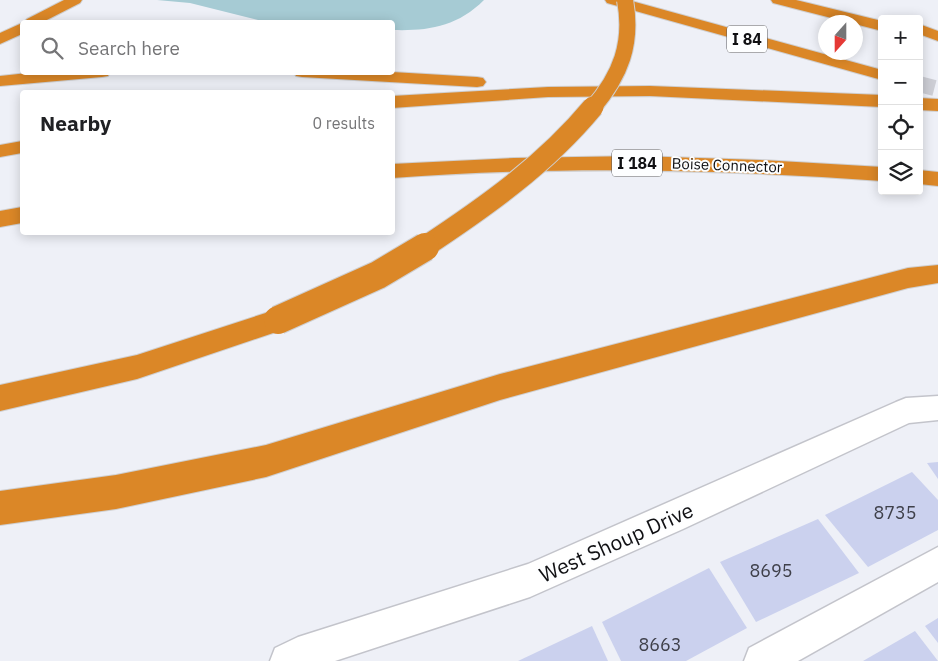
<!DOCTYPE html>
<meta charset="utf-8">
<style>
body{margin:0;font-family:"IBM Plex Sans",sans-serif;background:#f6f6f6;color:#202124}
.controls{position:absolute;right:15px;top:15px;display:grid;overflow:hidden;border-radius:5px;box-shadow:0 2px 12px #0003}
.controls button{width:45px;height:45px;display:grid;place-items:center;padding:0;border:0;border-bottom:1px solid #e0e0e0;background:#fff;color:#202124;font:25px sans-serif}
.compass{position:absolute;left:818px;top:15px;width:45px;height:45px;border-radius:50%;background:#fff;box-shadow:0 2px 12px #0003;rotate:201deg}
.list{margin:0;padding:0;list-style:none}
h2{display:flex;justify-content:space-between;align-items:center;height:65px;margin:0;padding:0 20px;font-size:21px}
h2 small{font-size:16px;font-weight:400;color:#757577}
.icon{flex:none;width:28px;height:28px;fill:none;stroke:currentColor;stroke-width:2;stroke-linecap:round;stroke-linejoin:round}
.map{position:relative;flex:none;width:938px;height:661px;overflow:hidden}
.search{position:absolute;background:#fff;box-shadow:0 2px 12px #0003;left:20px;top:20px;width:375px;height:55px;display:flex;align-items:center;gap:12px;box-sizing:border-box;padding:0 18px;border-radius:5px;color:#757577;font-size:19px}
.panel{position:absolute;background:#fff;box-shadow:0 2px 12px #0003;left:20px;top:90px;width:375px;height:145px;border-radius:5px}
.map>svg:first-child{display:block}
.water{fill:#a6cbd4}
.building{fill:#cbd1ee}
.lines{fill:none;stroke-linecap:round;stroke-linejoin:round}
.highway-tunnel{stroke:#cdced5;stroke-width:16;stroke-dasharray:16 8;stroke-linecap:butt}
.street-casing{stroke:#c3c4cb;stroke-width:3}
.highway-casing{stroke:#cfcfd0;stroke-width:2}
.street{fill:#fff;fill-rule:evenodd}
.highway{fill:#db8727;fill-rule:evenodd}
.highway-bridge-far2-casing{stroke:#cfcfd0;stroke-width:18;stroke-linecap:butt}
.highway-bridge-far1-casing{stroke:#cfcfd0;stroke-width:23;stroke-linecap:butt}
.highway-bridge-casing{stroke:#cfcfd0;stroke-width:30;stroke-linecap:butt}
.highway-bridge-far2{stroke:#db8727;stroke-width:16}
.highway-bridge-far1{stroke:#db8727;stroke-width:21}
.highway-bridge{stroke:#db8727;stroke-width:28}
.labels{text-anchor:middle;dominant-baseline:central;stroke-width:4;stroke-linejoin:round;paint-order:stroke}
.far-street-label{font-size:15px;fill:#101013;stroke:#fdfeff}
.shield{fill:#fdfeff;stroke:#57575a;stroke-width:1}
.shield-label{font-size:16px;font-weight:bold;fill:#101013}
.near-number-label{font-size:18px;fill:#3f404a}
.near-street-label{font-size:21px;fill:#101013;stroke:#fdfeff}
</style>
<div class="map">
<svg width="938" height="661" viewBox="0 0 938 661">
<rect width="100%" height="100%" fill="#eef0f7"/>
<path class="water" d="M157 0H484C457 27 428 31 393 30L392 22H266L190 3Z"/>
<g class="building">
<path d="M938 462V479L927 463Z"/>
<path d="M912 472 938 500V530L868 567 825 515Z"/>
<path d="M818 519 859 573 756 622 720 562Z"/>
<path d="M709 568 747 628 686 661H621L602 622Z"/>
<path d="M938 618V643L925 626Z"/>
<path d="M592 626 608 661H518Z"/>
<path d="M915 631 938 661H863Z"/>
</g>
<g class="lines">
<path class="highway-tunnel" d="M919 84 938 89"/>
<defs>
<g id="street">
<path d="M938 396V420L909 423 683 529 530 597 335 661H270L275 648 298 637 528 564 896 402 906 398Z"/>
<path d="M938 547V582L798 661H744L749 648Z"/>
</g>
<g id="highway">
<path d="M64 0H82L80 3 43 22H24L27 19Z"/>
<path d="M605 0H628L882 70V80L607 3Z"/>
<path d="M771 0H796L882 21V31L773 3Z"/>
<path d="M22 23V34L0 44V33Z"/>
<path d="M919 24 938 31V41L919 34Z"/>
<path d="M37 72H110L108 76 102 77 0 86V76Z"/>
<path d="M294 72H392L477 77 483 78 486 82 483 86 477 87 302 77 296 76Z"/>
<path d="M650 86 882 95V107L650 96 548 97 392 108V96L548 87Z"/>
<path d="M919 98 938 99V111L919 110Z"/>
<path d="M22 141V153L0 157V145Z"/>
<path d="M637 156 760 160 882 167V181C718 169 556 166 392 178V164L514 158Z"/>
<path d="M919 170 938 172V186L919 184Z"/>
<path d="M22 207V223L0 227V211Z"/>
<path d="M938 265V283L908 288 500 400 266 477 116 509 0 525V491L116 475 266 445 500 374 908 268Z"/>
<path d="M278 309 288 312 292 320 288 328 137 379 0 411V385L137 355Z"/>
</g>
</defs>
<use href="#street" class="street-casing"/>
<use href="#highway" class="highway-casing"/>
<use href="#street" class="street"/>
<use href="#highway" class="highway"/>
<defs>
<path id="highway-bridge-far2" d="M592 109C621 75 633 43 625 0"/>
<path id="highway-bridge-far1" d="M423 248C485 207 545 165 593 107"/>
<path id="highway-bridge" d="M278 320 378 275 425 247"/>
</defs>
<use href="#highway-bridge-far2" class="highway-bridge-far2-casing"/>
<use href="#highway-bridge-far1" class="highway-bridge-far1-casing"/>
<use href="#highway-bridge" class="highway-bridge-casing"/>
<use href="#highway-bridge-far2" class="highway-bridge-far2"/>
<use href="#highway-bridge-far1" class="highway-bridge-far1"/>
<use href="#highway-bridge" class="highway-bridge"/>
</g>
<g class="labels">
<g class="far-street-label">
<text transform="translate(727 165) rotate(2)">Boise Connector</text>
</g>
<g class="shield">
<rect x="727" y="25.5" width="40" height="27" rx="4"/>
<rect x="612" y="149.5" width="50" height="27" rx="4"/>
</g>
<g class="shield-label">
<text x="747" y="39">I 84</text>
<text x="637" y="163">I 184</text>
</g>
<g class="near-number-label">
<text x="895" y="512">8735</text>
<text x="771" y="570">8695</text>
<text x="660" y="644">8663</text>
</g>
<g class="near-street-label">
<text transform="translate(616 542) rotate(-24)">West Shoup Drive</text>
</g>
</g>
</svg>
<div class="controls">
<button>+</button>
<button>−</button>
<button><svg class="icon" aria-label="locate" viewBox="0 0 24 24"><circle cx="12" cy="12" r="6"/><path d="M12 2v4M12 18v4M2 12h4M18 12h4"/></svg></button>
<button><svg class="icon" aria-label="layers" viewBox="0 0 24 24"><path d="M12 4l9 5-9 5-9-5zM3 14l9 5 9-5"/></svg></button>
</div>
<svg class="compass" viewBox="-18 -18 36 36"><path d="M0-13l5 13h-10z" fill="#e53935"/><path d="M0 13l5-13h-10z" fill="#757577"/></svg>
<div class="search"><svg class="icon" aria-label="search" viewBox="0 0 24 24"><circle cx="10" cy="10" r="6"/><path d="M15 15l6 6"/></svg>Search here</div>
<section class="panel">
<h2>Nearby<small>0 results</small></h2>
<ul class="list">
</ul>
</section>
</div>
